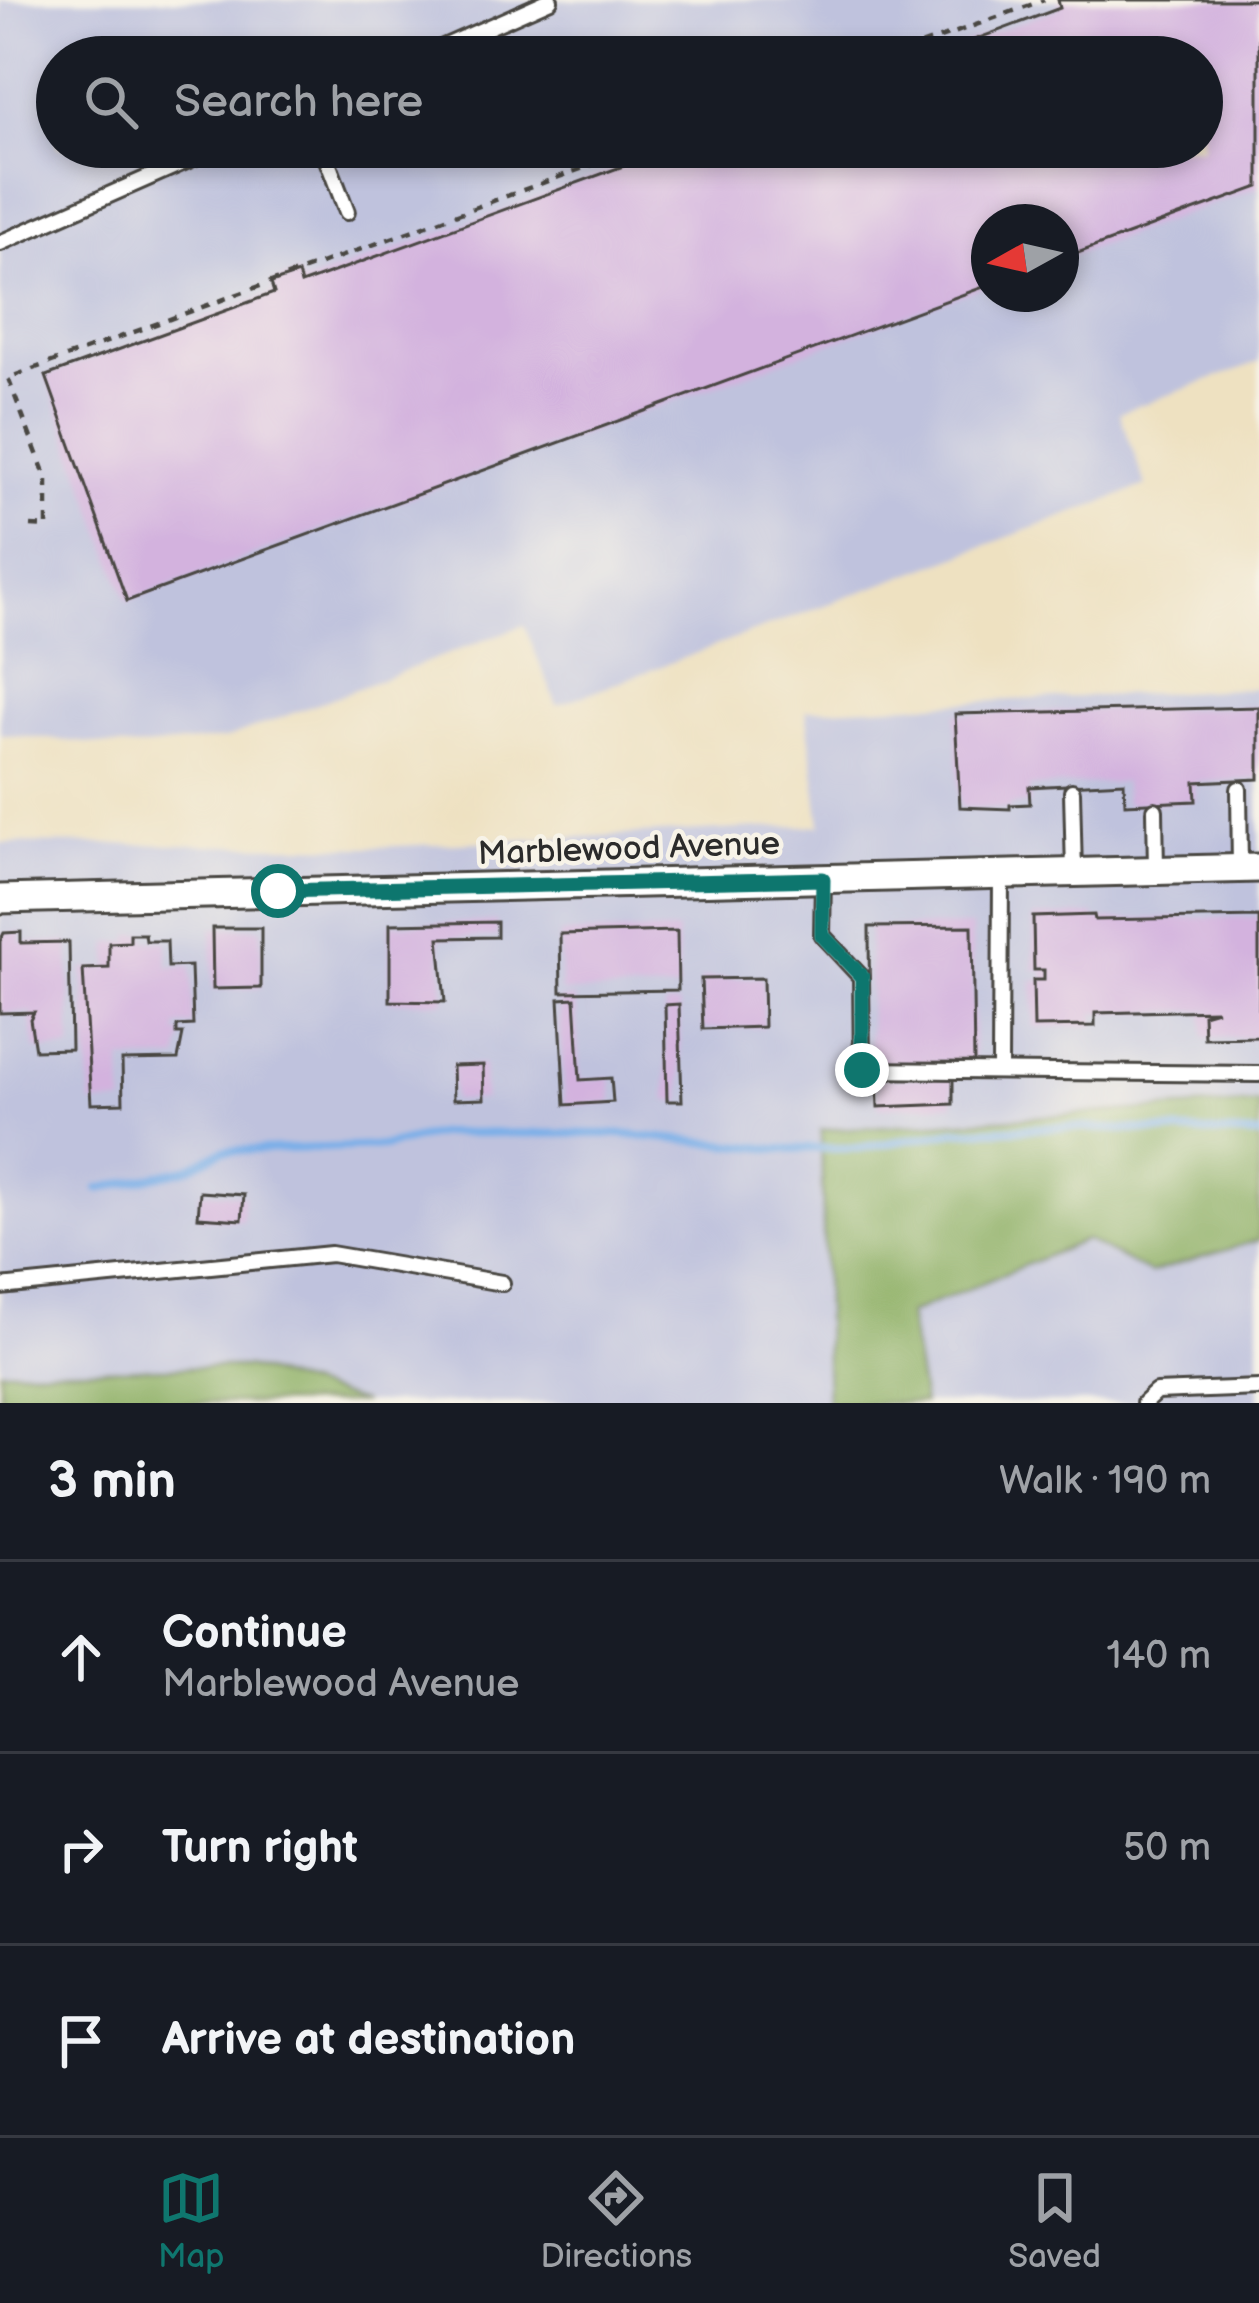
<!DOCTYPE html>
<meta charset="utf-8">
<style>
body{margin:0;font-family:"Balsamiq Sans",sans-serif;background:#20242c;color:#f1f3f6}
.compass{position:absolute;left:971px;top:204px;width:108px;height:108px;border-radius:50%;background:#171b24;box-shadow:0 6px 18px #0003;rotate:262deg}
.stop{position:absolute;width:36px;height:36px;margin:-27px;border:9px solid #0f766e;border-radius:50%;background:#fff}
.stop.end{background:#0f766e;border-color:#fff;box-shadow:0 3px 12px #0008}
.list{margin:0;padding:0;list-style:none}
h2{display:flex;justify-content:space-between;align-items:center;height:156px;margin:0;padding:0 48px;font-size:51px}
h2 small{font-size:39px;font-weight:400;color:#9ea1a6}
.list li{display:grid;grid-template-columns:78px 1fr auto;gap:36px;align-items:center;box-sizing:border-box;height:192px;padding:0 48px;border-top:3px solid #363941}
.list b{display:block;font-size:45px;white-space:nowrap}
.list p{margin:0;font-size:39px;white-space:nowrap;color:#9ea1a6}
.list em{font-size:39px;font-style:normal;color:#9ea1a6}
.icon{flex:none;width:66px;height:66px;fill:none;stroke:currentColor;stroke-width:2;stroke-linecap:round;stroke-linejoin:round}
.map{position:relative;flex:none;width:1259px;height:1403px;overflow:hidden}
.search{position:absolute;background:#171b24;box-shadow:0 6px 18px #0003;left:36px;right:36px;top:36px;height:132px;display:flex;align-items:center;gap:30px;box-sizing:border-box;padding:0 42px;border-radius:66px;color:#9ea1a6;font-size:45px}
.sheet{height:732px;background:#171b24}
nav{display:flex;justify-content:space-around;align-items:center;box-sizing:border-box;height:168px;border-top:3px solid #363941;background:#171b24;font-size:33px;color:#9ea1a6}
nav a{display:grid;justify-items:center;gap:6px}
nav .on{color:#0f766e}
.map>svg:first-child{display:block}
.industrial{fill:#bfc2dd;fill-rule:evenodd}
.forest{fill:#8caf63;stroke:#5c6d47;stroke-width:3}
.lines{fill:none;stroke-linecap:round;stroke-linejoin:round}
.stream{stroke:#7aafe8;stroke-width:8}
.building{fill:#d3b2de}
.lane-casing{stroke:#484642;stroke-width:20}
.street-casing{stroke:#484642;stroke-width:33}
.path{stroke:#484642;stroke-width:4.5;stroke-dasharray:9 9;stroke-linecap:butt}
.lane{stroke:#fff;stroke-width:14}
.street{stroke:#fff;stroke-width:27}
.route{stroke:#0f766e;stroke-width:15}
.labels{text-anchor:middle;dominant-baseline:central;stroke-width:9;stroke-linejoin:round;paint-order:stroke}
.street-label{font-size:33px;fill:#2b2b2b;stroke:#f7f3e8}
</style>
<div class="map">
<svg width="1259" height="1403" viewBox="0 0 1259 1403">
<rect width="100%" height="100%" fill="#f7f3e8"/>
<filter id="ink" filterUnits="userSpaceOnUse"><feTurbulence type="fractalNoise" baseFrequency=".00833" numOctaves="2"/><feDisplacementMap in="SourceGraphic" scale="24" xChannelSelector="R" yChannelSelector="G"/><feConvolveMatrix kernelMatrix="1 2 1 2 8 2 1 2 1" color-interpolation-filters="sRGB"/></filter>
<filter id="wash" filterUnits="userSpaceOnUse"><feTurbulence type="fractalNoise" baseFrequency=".004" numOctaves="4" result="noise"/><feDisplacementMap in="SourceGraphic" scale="48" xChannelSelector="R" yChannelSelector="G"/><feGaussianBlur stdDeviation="2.7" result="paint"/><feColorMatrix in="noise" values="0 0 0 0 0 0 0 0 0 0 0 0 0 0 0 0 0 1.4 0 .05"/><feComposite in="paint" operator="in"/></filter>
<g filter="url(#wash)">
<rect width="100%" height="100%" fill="#eee1c1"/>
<g class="industrial">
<path d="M0 0H1259V362L1119 413 1146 486 557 705 524 625 225 739 135 748 0 734ZM57 57H1202V147H57ZM989 222H1061V294H989Z"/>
<path d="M1259 688V1103L821 1130 827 1403H364L246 1367 0 1370V843L376 847 821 825 806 710Z"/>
<path d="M1085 1240 1150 1273 1259 1240V1403H923L907 1314Z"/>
</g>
<g class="forest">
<path d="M1259 1103V1240L1150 1273 1085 1240 908 1314 923 1403H827L821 1130Z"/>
<path d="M246 1367 364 1403H0V1370Z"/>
</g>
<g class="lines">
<path class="stream" d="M99 1189 187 1169 223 1151 385 1146 441 1133 620 1134 776 1149 860 1148 956 1131 1064 1127 1259 1135"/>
</g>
<g id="blocks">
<g class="building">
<path d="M1058 0H1259V187L1061 259V222H989V285L127 601 46 376 274 293 271 283 298 274 301 284 637 161 635 151 645 147H661L664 153 681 147H1202V57H928L1060 8Z"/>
<path d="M1259 707V779L1195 782 1196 801 1125 804 1124 782 1029 787 1030 804 1010 805V809L960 807 955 714Z"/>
<path d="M1094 915 1095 920 1259 917V1037L1204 1038 1203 1014 1217 1010 1095 1013V1026L1034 1027 1033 980H1044V970H1034L1033 917Z"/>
<path d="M497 922V937L439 938 445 1002 390 1001V924Z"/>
<path d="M972 926 974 1062 870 1063 869 927Z"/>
<path d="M212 928H261V988L213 989Z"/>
<path d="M677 931 678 990 561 992 560 934Z"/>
<path d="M21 932V943L69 942 71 1049 35 1050 30 1019 34 1012 0 1013V941L4 933Z"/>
<path d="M130 934H145L146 941H167L168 967 191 966 193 1025 177 1026V1034H183L178 1059 122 1060 123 1103 91 1104 83 969 109 968V943L130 942Z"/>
<path d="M763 978 764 1027 703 1029 701 979Z"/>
<path d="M575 998 580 1080 611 1078 613 1102 565 1105 559 999Z"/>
<path d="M679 1004 682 1101H667L665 1005Z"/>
<path d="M483 1065 484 1099 453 1100 452 1066Z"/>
<path d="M953 1077V1104L878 1107 877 1079Z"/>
<path d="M200 1192 244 1195 242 1220 198 1217Z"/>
</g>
</g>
</g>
<g filter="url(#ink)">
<use href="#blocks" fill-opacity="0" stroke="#484642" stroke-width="3"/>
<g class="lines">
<defs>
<g id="lane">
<path d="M421 57 550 0"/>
<path d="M322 147 347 212"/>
<path d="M0 243 218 147"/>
<path d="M1239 789 1240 869"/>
<path d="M1072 791 1074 873"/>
<path d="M1155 810 1156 870"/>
<path d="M823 879 822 935 861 977 862 1070 1259 1074"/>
<path d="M1000 1069 1001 874"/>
<path d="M0 1287 331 1254 502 1283"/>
<path d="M1144 1403 1156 1392 1259 1388"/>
</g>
<path id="street" d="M0 899 1259 868"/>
</defs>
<use href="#lane" class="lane-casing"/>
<use href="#street" class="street-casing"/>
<g class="path">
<path d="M888 57 1044 0"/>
<path d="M31 526 47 527V480L8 378 641 147"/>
</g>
<use href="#lane" class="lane"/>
<use href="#street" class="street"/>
</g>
</g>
<g class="lines" filter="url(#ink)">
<path class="route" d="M278 891 823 879 822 935 862 977V1070"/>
</g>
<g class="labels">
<g class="street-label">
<text transform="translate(629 849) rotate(-2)">Marblewood Avenue</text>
</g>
</g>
</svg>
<svg class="compass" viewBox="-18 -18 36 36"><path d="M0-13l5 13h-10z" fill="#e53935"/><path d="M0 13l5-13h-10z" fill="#9ea1a6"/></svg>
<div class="stop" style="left:278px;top:891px"></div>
<div class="stop end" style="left:862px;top:1070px"></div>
<div class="search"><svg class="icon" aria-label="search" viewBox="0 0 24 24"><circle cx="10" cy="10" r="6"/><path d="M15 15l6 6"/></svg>Search here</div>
</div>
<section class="sheet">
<h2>3 min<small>Walk · 190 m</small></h2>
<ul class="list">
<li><svg class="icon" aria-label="ahead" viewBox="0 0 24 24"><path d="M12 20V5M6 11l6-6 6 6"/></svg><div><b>Continue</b><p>Marblewood Avenue</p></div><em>140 m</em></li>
<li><svg class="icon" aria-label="right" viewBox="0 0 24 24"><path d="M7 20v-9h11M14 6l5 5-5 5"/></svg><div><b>Turn right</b></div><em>50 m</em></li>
<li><svg class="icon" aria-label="arrive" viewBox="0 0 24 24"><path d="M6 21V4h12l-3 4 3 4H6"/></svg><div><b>Arrive at destination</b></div></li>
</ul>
</section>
<nav>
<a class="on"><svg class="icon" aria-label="map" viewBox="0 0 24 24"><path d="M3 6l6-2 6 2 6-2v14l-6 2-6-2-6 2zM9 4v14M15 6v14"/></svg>Map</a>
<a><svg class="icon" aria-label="directions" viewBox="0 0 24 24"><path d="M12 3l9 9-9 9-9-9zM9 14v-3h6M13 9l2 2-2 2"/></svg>Directions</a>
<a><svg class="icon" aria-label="saved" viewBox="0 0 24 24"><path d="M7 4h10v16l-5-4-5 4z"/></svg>Saved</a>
</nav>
